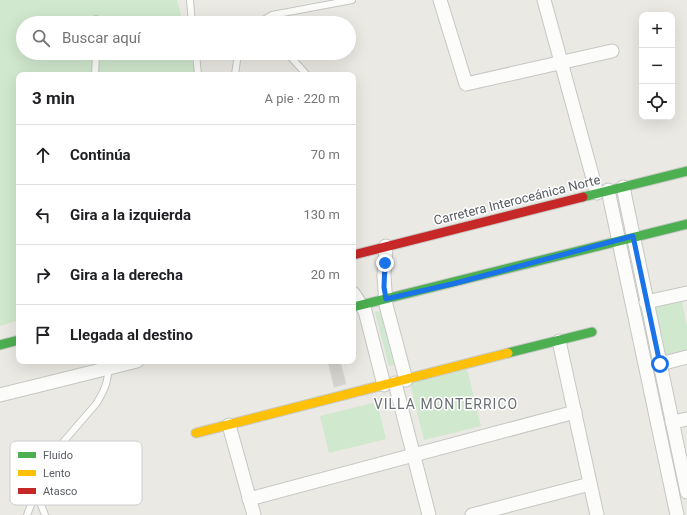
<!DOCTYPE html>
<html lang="es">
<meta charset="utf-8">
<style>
body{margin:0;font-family:Roboto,sans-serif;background:#f6f6f6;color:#202124}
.controls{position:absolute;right:12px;top:12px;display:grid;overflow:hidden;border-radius:8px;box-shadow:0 4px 16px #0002}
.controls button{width:36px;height:36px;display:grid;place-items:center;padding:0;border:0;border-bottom:1px solid #e0e0e0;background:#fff;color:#202124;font:20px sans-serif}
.stop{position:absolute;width:12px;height:12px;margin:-9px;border:3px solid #1a73e8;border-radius:50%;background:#fff}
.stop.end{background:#1a73e8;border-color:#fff;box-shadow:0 1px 4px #0008}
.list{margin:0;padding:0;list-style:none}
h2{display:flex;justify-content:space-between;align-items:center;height:52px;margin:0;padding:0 16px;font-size:17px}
h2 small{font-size:13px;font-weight:400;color:#757577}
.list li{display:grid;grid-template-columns:26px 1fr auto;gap:12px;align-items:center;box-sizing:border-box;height:60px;padding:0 16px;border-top:1px solid #e0e0e0}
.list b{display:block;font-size:15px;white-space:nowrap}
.list em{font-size:13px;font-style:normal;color:#757577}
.icon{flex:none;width:22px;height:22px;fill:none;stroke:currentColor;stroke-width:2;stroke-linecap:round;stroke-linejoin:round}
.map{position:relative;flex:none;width:687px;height:515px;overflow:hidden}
.search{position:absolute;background:#fff;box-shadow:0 4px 16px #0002;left:16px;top:16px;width:340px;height:44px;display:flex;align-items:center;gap:10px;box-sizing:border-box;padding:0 14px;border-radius:22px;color:#757577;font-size:15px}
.panel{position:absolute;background:#fff;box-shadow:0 4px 16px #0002;left:16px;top:72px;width:340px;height:292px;border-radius:8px}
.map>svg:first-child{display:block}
.green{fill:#d0e8ce}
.building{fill:#d3d2ce;stroke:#dad8d2}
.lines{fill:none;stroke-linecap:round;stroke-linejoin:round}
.lane-casing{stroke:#c6c7c5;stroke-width:8}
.street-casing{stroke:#c6c7c5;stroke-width:15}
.fast-casing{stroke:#c7c8c7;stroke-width:11}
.slow-casing{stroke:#c7c8c7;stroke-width:11}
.jam-casing{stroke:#c7c8c7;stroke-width:11}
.lane{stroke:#fcfcfb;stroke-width:6}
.street{stroke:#fcfcfb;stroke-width:13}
.fast{stroke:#4caf50;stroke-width:9}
.slow{stroke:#ffc107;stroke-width:9}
.jam{stroke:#c62828;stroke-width:9}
.route{stroke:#1a73e8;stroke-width:5}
.labels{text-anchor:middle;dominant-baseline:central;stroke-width:3;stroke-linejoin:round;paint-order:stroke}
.street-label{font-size:13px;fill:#595d62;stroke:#fff}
.neighbourhood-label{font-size:14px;letter-spacing:1px;fill:#6a6f74;stroke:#fff}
.key{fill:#fff;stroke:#cdced0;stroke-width:1}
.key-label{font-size:11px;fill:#595d62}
</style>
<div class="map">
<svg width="687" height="515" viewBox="0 0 687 515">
<rect width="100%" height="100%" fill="#eae9e3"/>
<g class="green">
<path d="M0 0H177L183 23H23V53H190L196 75H19V320L0 326Z"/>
<path d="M682 301 687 327V350L665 355 654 307Z"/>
<path d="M380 311 394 365 389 366 375 312Z"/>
<path d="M467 369 481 426 424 440 410 383Z"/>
<path d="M377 402 386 439 329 453 320 416Z"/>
</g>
<path class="building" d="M328 361H340L346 384 334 387Z"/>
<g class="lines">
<defs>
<g id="lane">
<path d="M190 0 192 23"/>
<path d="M96 19V23"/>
<path d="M258 23 272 15 352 0"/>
<path d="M196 53 198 75"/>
<path d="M287 53 307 75"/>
<path d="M95 75 96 53"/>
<path d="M235 75 238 53"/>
<path d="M36 492 45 515"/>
<path d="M27 515 36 492V478L39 470 96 404C105 390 110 378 108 361"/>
</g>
<g id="street">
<path d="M440 0 466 84 612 51"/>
<path d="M544 0 597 193"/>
<path d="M623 187 687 492"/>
<path d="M608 190 677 515"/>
<path d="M386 246 384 276 386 305 406 380"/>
<path d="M353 293 365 311 384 385"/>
<path d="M646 302 687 293"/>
<path d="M559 341 597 515"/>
<path d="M660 364 687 357"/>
<path d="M395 383 429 515"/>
<path d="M0 395 137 361"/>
<path d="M672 422 687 419"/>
<path d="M229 425 254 515"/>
<path d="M249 499 575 412"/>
<path d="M472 515 590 484"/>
</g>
<g id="fast">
<path d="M583 197 687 171"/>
<path d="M353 307 687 224"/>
<path d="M0 345 19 340"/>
<path d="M508 353 592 332"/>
</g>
<path id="slow" d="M196 433 508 353"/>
<path id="jam" d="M353 255 583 197"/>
</defs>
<use href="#lane" class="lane-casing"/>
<use href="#street" class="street-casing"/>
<use href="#fast" class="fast-casing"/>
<use href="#slow" class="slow-casing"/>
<use href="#jam" class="jam-casing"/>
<use href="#lane" class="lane"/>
<use href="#street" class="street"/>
<use href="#fast" class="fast"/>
<use href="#slow" class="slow"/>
<use href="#jam" class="jam"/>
</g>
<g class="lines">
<path class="route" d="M385 263 384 287 386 299 456 283 633 236 660 364"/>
</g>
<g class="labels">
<g class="street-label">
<text transform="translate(517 200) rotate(-14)">Carretera Interoceánica Norte</text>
</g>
<g class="neighbourhood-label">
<text x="446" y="404">VILLA MONTERRICO</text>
</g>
</g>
<rect x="10" y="441" width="132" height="64" rx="6" class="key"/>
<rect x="18" y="452" width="18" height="6" fill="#4caf50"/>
<rect x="18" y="470" width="18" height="6" fill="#ffc107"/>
<rect x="18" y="488" width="18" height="6" fill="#c62828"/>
<g class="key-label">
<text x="43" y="459">Fluido</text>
<text x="43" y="477">Lento</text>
<text x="43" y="495">Atasco</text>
</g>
</svg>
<div class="controls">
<button>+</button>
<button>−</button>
<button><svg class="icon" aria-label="locate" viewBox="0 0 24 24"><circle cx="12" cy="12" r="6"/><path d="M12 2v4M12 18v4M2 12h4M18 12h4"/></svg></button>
</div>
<div class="stop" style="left:660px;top:364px"></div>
<div class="stop end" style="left:385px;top:263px"></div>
<div class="search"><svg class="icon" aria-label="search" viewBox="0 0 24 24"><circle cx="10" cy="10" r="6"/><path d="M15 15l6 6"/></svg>Buscar aquí</div>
<section class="panel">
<h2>3 min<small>A pie · 220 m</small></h2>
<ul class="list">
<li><svg class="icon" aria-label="ahead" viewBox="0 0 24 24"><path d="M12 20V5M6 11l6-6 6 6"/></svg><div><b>Continúa</b></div><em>70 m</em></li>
<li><svg class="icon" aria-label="left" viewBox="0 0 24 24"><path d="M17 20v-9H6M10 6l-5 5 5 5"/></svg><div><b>Gira a la izquierda</b></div><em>130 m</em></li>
<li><svg class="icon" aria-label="right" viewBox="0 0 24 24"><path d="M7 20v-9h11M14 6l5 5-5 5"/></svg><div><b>Gira a la derecha</b></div><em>20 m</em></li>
<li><svg class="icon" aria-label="arrive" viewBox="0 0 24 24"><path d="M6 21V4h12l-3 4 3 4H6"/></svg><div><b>Llegada al destino</b></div></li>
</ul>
</section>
</div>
